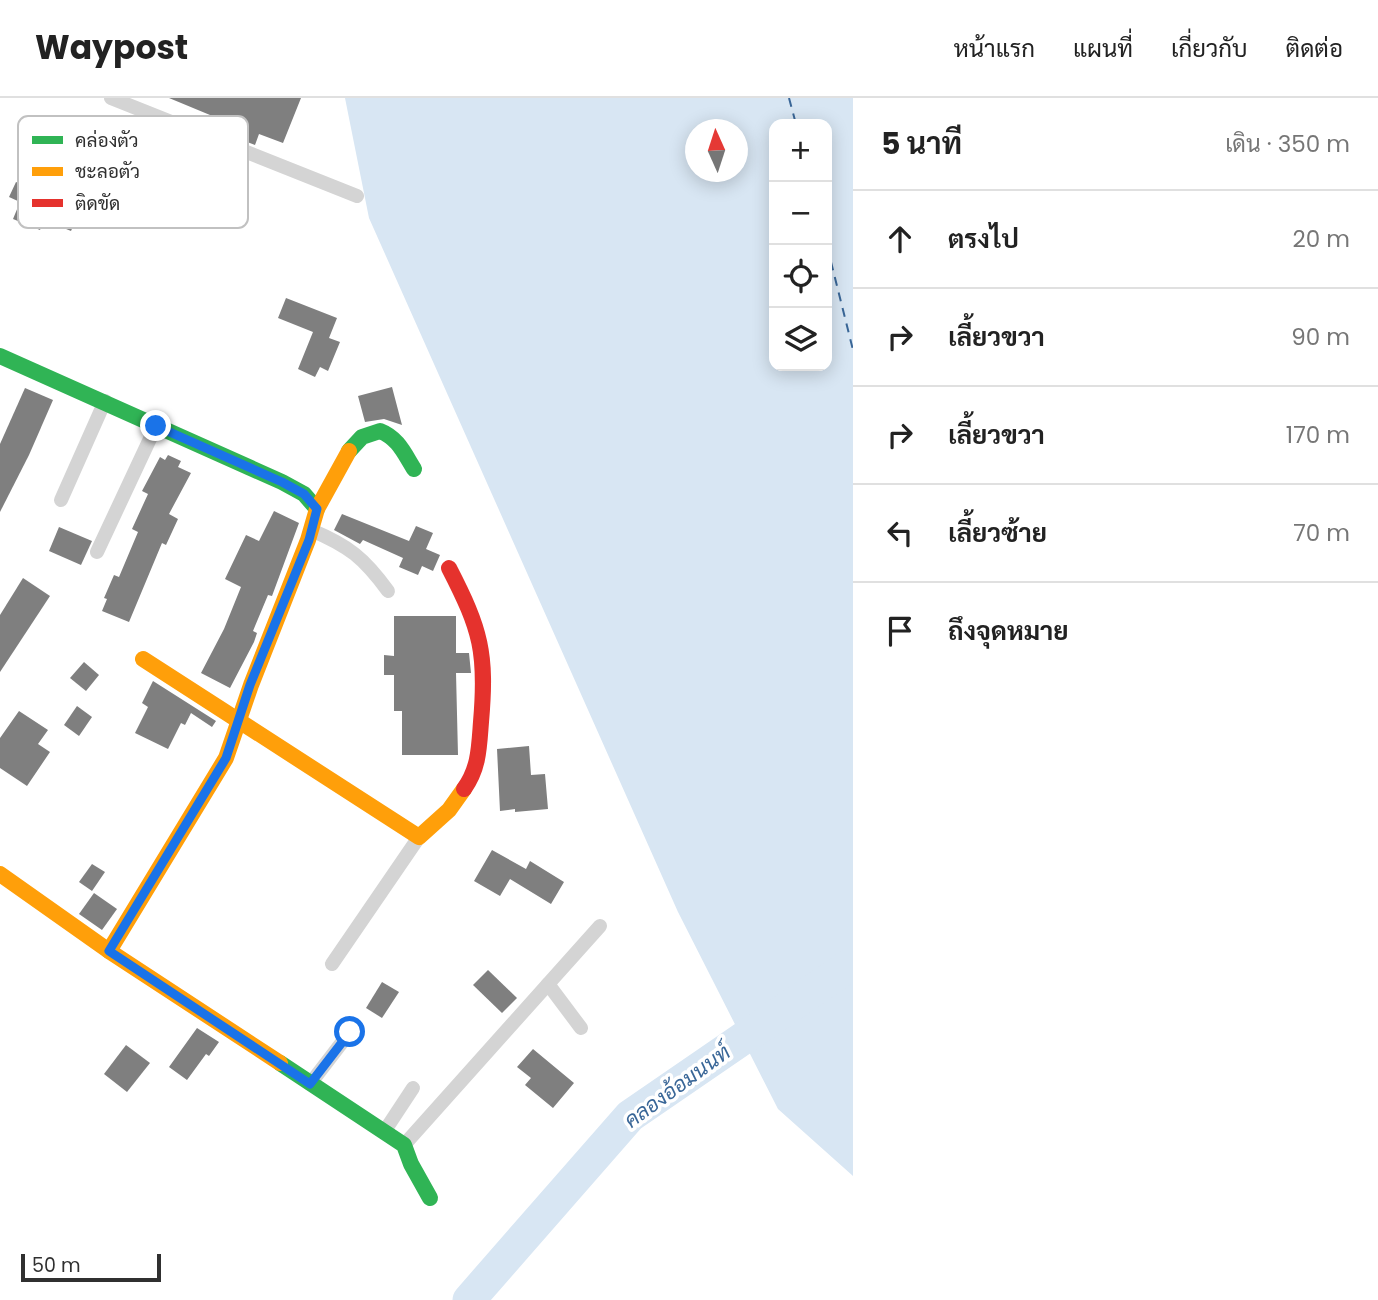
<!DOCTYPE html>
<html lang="th">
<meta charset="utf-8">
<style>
body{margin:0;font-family:Poppins,Sarabun,sans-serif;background:#f2f2f2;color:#222}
.controls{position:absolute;right:21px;top:21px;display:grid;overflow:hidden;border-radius:14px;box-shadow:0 4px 18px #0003}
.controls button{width:63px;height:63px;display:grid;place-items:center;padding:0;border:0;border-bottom:2px solid #e0e0e0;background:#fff;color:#222;font:35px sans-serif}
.compass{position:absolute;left:685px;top:21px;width:63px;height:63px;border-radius:50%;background:#fff;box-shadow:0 4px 18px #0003;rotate:357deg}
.scale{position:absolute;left:21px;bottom:18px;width:140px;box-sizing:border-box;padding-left:7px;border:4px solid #303030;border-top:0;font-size:19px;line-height:24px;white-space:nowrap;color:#303030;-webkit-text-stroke:5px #fff;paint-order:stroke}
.stop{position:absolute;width:21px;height:21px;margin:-16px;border:5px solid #1a73e8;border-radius:50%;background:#fff}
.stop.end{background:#1a73e8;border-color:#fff;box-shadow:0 2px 7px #0008}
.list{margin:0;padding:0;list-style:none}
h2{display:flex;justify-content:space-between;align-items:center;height:91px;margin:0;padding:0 28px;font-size:30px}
h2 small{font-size:23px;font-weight:400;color:#767676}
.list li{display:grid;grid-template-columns:46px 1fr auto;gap:21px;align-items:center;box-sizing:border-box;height:98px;padding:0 28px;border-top:2px solid #e0e0e0}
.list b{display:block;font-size:26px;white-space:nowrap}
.list em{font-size:23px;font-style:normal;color:#767676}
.icon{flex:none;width:38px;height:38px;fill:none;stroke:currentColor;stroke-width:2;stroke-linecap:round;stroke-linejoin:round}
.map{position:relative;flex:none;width:853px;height:1202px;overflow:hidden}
header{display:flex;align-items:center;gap:42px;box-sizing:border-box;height:98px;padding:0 35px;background:#fff;border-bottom:2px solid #e0e0e0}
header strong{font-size:33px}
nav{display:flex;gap:38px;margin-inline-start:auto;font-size:24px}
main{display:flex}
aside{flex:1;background:#fff}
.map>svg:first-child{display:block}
.water{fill:#d8e6f3;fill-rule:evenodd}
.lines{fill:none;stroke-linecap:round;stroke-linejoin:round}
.river{stroke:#d8e6f3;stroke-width:33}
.ferry{stroke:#396697;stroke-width:2;stroke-dasharray:9 7;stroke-linecap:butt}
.building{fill:#7f7f7f}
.street{stroke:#d4d4d4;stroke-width:14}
.fast{stroke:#30b455;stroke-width:16}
.slow{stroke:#ff9f0a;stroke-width:16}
.jam{stroke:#e5322d;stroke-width:16}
.route{stroke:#1a73e8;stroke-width:9}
.labels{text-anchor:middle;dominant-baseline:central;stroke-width:7;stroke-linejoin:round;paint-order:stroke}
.water-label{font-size:21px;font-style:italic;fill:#396697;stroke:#fff}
.key{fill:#fff;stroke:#c1c1c1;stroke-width:2}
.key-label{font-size:19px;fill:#303030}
</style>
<header>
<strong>Waypost</strong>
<nav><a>หน้าแรก</a><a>แผนที่</a><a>เกี่ยวกับ</a><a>ติดต่อ</a></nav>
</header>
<main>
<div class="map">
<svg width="853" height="1202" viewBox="0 0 853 1202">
<rect width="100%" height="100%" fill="#fff"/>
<path class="water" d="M345 0H853V1078L778 1011 678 814 369 120ZM774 26H827V268H774ZM696 32H738V74H696Z"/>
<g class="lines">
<path class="river" d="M469 1202 630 1018 853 865"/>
<g class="ferry">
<path d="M789 0 796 26"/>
<path d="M827 148 853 252"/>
</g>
</g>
<g class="building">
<path d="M169 0H301L283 45 259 36 255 47 206 28 210 17Z"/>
<path d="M16 84 81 110 71 133 44 122 40 132 13 121 20 104 9 99Z"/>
<path d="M286 200 337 220 329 240 340 244 328 273 320 269 315 279 298 271 313 234 278 220Z"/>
<path d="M392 289 402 327 384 321 365 324 358 298Z"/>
<path d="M25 290 53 302 29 357 0 414V346Z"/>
<path d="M168 357 181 363 178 369 191 375 169 416 178 421 166 447 162 445 129 524 102 513 107 501 104 500 114 477 119 479 138 434 132 431 148 396 142 393 160 359 165 362Z"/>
<path d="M274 413 299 425 272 498 268 497 253 533 257 535 254 544 230 590 201 575 224 531 241 489 225 481 246 437 259 443Z"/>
<path d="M342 416 409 443 416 428 433 435 426 451 440 457 433 473 422 468 418 477 399 469 403 460 363 442 360 446 334 432Z"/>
<path d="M59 429 92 443 81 467 49 453Z"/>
<path d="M23 480 50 498 0 574V517Z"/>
<path d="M394 518H456V555H469L471 575H456L458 657H402V613H394V577H384V557L394 558Z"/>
<path d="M84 564 99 577 86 593 70 580Z"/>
<path d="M153 583 216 623 212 629 191 615 185 627 181 625 168 651 135 635 148 609 142 605Z"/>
<path d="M77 608 92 619 79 638 64 627Z"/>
<path d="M19 613 48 632 38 646 50 654 27 688 0 670V640Z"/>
<path d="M529 648 531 677 545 676 548 711 515 714V711L500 713 497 651Z"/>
<path d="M492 752 526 771 530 763 564 784 551 806 510 781 500 798 474 783Z"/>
<path d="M92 766 105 774 92 793 79 784Z"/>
<path d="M94 795 117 811 102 832 79 816Z"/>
<path d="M488 872 517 900 502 915 473 887Z"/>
<path d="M382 884 399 894 382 920 366 910Z"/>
<path d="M197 930 219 944 209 958 206 956 187 982 169 969Z"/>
<path d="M126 947 150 965 127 994 104 976Z"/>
<path d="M533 951 574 985 553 1010 525 987 531 980 517 969Z"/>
</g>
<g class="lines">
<g class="street">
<path d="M111 0 357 98"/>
<path d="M61 402 105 303"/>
<path d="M311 432C349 448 364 460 388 493"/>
<path d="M97 454 156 328"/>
<path d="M332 866 419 739"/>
<path d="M548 886 581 930"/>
<path d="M310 986 350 934"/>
<path d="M384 1034 413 990"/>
<path d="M404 1047 600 828"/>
</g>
<g class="fast">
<path d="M0 258 282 384 304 396 317 411"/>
<path d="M349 353 362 339 380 333C398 340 404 355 414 371"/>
<path d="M280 965 404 1047 411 1066 430 1100"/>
</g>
<g class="slow">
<path d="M143 561 419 739 449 712 464 691"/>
<path d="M0 776 109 853 280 965"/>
<path d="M109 853 226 660 251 587 308 442 317 411 349 353"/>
</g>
<path class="jam" d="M449 470C481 532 487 555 481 624 479 650 479 670 464 691"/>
</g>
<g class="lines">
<path class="route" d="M156 328 282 384 304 396 317 411 309 442 250 587 226 660 109 853 310 986 350 934"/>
</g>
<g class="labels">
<g class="water-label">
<text transform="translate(677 988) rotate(-36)">คลองอ้อมนนท์</text>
</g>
</g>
<rect x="18" y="18" width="230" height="112" rx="10" class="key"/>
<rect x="32" y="38" width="31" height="8" fill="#30b455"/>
<rect x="32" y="69" width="31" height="9" fill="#ff9f0a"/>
<rect x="32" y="101" width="31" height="8" fill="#e5322d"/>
<g class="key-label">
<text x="75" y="49">คล่องตัว</text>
<text x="75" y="80">ชะลอตัว</text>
<text x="75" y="112">ติดขัด</text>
</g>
</svg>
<div class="controls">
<button>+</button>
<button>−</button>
<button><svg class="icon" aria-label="locate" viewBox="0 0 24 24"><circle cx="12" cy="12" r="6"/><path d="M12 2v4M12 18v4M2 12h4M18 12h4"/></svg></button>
<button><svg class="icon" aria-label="layers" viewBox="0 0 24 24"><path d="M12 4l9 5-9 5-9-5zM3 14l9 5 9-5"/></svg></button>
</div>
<svg class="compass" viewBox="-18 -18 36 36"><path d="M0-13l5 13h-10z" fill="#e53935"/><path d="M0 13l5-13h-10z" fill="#767676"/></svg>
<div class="scale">50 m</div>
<div class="stop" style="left:350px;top:934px"></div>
<div class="stop end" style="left:156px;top:328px"></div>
</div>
<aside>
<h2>5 นาที<small>เดิน · 350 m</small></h2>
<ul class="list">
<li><svg class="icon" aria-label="ahead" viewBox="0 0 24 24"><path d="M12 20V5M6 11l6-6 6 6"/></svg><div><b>ตรงไป</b></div><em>20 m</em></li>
<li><svg class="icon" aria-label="right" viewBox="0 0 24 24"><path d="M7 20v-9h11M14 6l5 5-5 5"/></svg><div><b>เลี้ยวขวา</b></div><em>90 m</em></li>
<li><svg class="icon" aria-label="right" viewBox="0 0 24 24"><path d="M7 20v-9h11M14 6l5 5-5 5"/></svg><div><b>เลี้ยวขวา</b></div><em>170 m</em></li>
<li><svg class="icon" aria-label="left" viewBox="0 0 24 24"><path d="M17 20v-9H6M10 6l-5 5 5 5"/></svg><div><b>เลี้ยวซ้าย</b></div><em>70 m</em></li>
<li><svg class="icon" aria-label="arrive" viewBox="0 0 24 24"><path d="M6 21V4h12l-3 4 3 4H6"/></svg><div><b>ถึงจุดหมาย</b></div></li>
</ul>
</aside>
</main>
